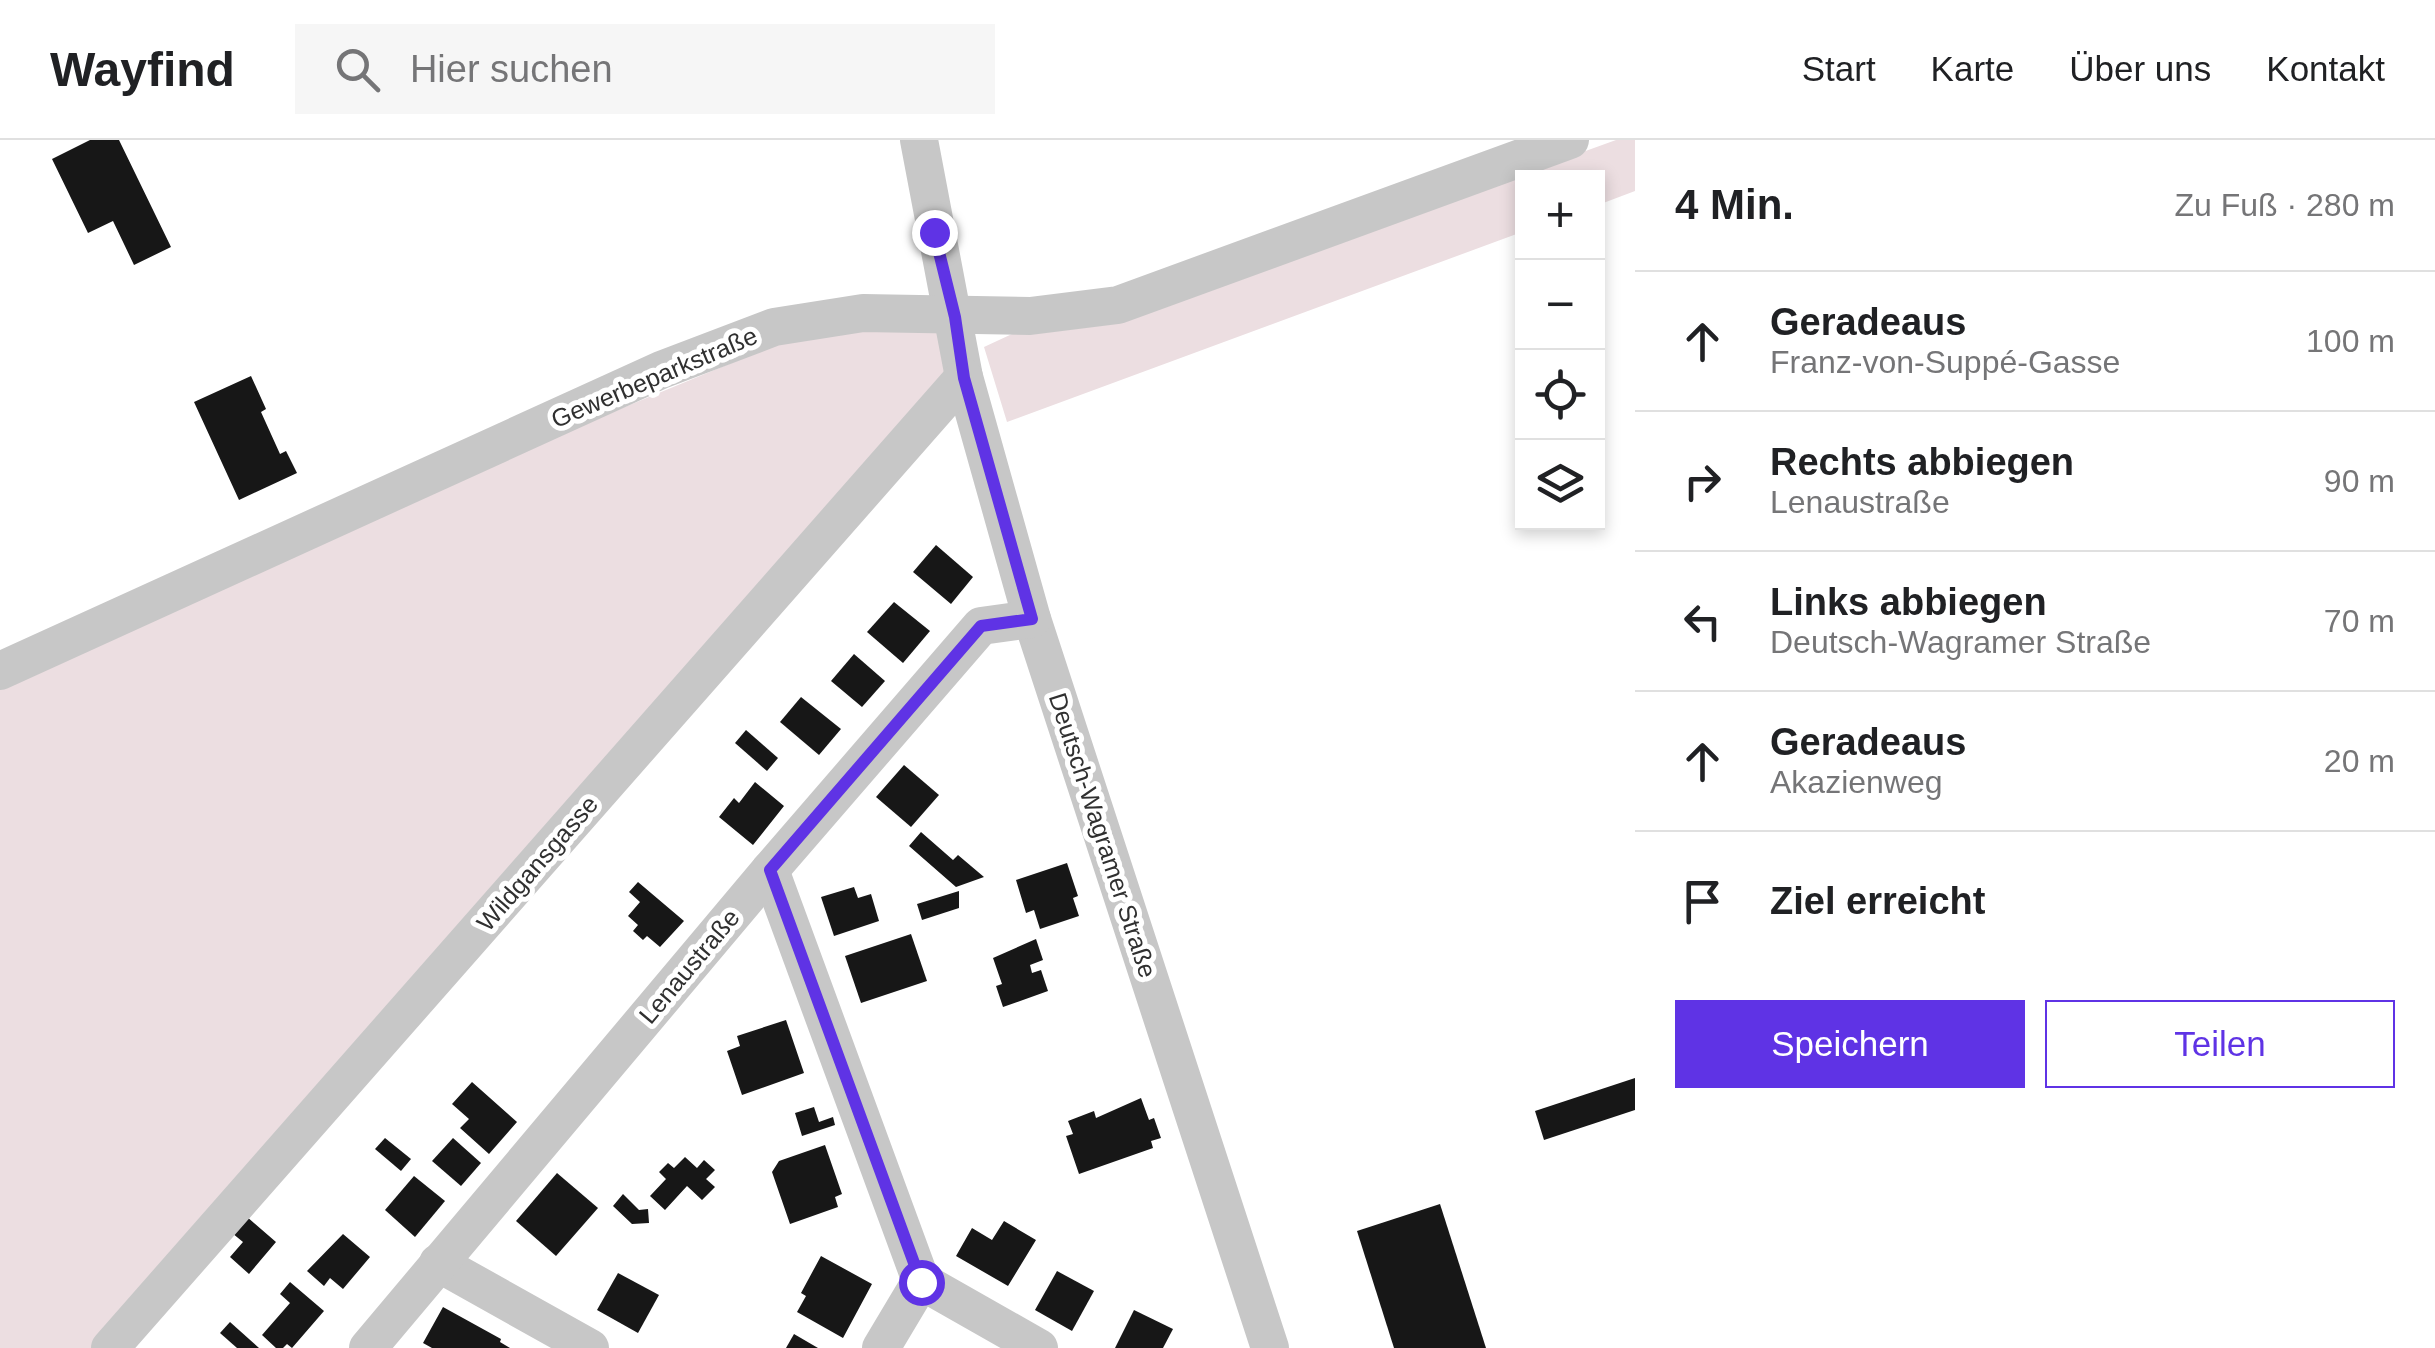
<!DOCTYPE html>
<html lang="de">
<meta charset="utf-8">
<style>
body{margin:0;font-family:Helvetica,sans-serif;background:#f6f6f6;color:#202124}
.controls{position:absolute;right:30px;top:30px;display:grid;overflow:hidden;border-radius:0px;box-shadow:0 5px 15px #0003}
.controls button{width:90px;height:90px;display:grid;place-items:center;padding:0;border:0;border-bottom:2px solid #e0e0e0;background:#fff;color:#202124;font:50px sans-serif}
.stop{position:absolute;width:30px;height:30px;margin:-22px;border:8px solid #5f33e5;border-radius:50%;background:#fff}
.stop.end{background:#5f33e5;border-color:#fff;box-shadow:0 2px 10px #0008}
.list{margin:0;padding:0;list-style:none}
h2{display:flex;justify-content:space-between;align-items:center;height:130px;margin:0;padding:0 40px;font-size:42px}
h2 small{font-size:32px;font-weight:400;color:#757577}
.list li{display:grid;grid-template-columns:65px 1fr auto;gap:30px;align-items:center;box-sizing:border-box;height:140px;padding:0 40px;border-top:2px solid #e0e0e0}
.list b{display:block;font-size:38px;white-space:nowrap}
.list p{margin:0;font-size:32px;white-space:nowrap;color:#757577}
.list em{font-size:32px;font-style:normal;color:#757577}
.actions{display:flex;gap:20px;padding:30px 40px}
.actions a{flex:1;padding:22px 0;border:2px solid #5f33e5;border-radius:0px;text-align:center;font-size:35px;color:#5f33e5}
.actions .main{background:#5f33e5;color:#fff}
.icon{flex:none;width:55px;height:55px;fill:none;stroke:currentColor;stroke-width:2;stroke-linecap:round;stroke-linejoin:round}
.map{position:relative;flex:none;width:1635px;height:1208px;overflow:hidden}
header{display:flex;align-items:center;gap:60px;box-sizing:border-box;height:140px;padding:0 50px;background:#fff;border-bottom:2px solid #e0e0e0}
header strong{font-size:48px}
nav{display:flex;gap:55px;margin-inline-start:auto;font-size:35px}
.search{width:700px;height:90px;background:#f6f6f6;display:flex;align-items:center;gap:25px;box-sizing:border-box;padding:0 35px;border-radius:0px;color:#757577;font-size:38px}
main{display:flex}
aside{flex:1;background:#fff}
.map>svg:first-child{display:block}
.green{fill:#ecdee1}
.building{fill:#171717}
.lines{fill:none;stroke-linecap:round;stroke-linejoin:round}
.minor{stroke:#c7c7c7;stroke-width:38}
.route{stroke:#5f33e5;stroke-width:12}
.labels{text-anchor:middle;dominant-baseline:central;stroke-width:10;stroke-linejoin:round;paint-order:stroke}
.street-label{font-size:25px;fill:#303030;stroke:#fff}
</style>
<header>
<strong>Wayfind</strong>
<div class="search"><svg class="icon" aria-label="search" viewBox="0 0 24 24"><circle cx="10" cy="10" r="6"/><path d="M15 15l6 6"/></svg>Hier suchen</div>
<nav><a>Start</a><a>Karte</a><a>Über uns</a><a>Kontakt</a></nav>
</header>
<main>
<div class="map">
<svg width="1635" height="1208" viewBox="0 0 1635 1208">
<rect width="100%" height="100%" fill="#fff"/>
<g class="green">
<path d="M1616 0H1635V51L1598 65V38H1522V92L1007 282 984 207 1012 194 1120 179Z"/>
<path d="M880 188 936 190 953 241 116 1208H0V542L361 376 787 200Z"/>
</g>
<g class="building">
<path d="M90 0H119L171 107 134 125 113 81 88 93 52 19Z"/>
<path d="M251 236 266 269 261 272 280 314 286 311 297 333 239 360 194 262Z"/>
<path d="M936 405 973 437 951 464 913 432Z"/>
<path d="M894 462 930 491 903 523 867 492Z"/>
<path d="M854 514 885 541 862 567 831 541Z"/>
<path d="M801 557 841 589 819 615 780 582Z"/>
<path d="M746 590 778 618 767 631 735 603Z"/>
<path d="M904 625 939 655 911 687 876 657Z"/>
<path d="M755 642 784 666 753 705 719 677 734 658 739 663Z"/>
<path d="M921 692 953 720 958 715 984 737 956 747 909 706Z"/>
<path d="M1067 723 1078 756 1073 758 1079 776 1040 789 1034 770 1026 773 1016 740Z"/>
<path d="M638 742 684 781 660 807 647 796 643 800 633 791 638 785 628 776 640 762 629 752Z"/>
<path d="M854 747 858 758 871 754 879 781 834 796 821 757Z"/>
<path d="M959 751V768L922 780 917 764Z"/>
<path d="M911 794 927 841 861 863 845 816Z"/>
<path d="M1036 799 1043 820 1030 825 1032 833 1041 830 1048 851 1003 867 996 846 1002 844 993 818Z"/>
<path d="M786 880 804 933 742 955 727 911 740 906 737 896Z"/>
<path d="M1635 938V970L1544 1000 1535 971Z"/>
<path d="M472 942 517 982 489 1014 460 988 469 979 452 964Z"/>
<path d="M1141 958 1149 980 1154 978 1161 998 1151 1001 1153 1008 1079 1034 1066 996 1073 994 1068 981 1094 971 1096 978Z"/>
<path d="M814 967 819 982 833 977 835 985 802 996 795 973Z"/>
<path d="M385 998 411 1019 401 1031 375 1009Z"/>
<path d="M453 998 481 1023 461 1046 432 1021Z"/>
<path d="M825 1005 842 1054 835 1057 838 1067 790 1084 772 1032 779 1021Z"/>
<path d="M685 1017 697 1028 704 1020 715 1030 706 1039 715 1047 702 1060 687 1046 665 1070 650 1056 666 1039 659 1032 668 1023 674 1028Z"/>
<path d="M557 1033 598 1068 556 1116 516 1081Z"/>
<path d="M414 1036 445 1061 415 1097 385 1070Z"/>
<path d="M623 1054 639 1070 648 1069 649 1083 632 1084 613 1066Z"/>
<path d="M1440 1064 1486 1208H1394L1357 1091Z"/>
<path d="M246 1076 276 1102 249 1134 230 1117 243 1102 232 1093Z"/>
<path d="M1004 1081 1036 1100 1008 1146 956 1116 972 1088 992 1100Z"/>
<path d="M343 1094 370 1117 343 1149 330 1138 324 1146 307 1131Z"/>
<path d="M821 1116 872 1144 843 1198 797 1172 806 1156 801 1153Z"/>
<path d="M1057 1131 1094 1151 1072 1191 1035 1170Z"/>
<path d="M618 1133 659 1155 638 1193 597 1170Z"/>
<path d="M290 1142 324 1171 292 1208 287 1204 283 1208H276L262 1195 290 1163 280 1154Z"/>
<path d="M443 1167 501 1199 500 1202 510 1208H432L423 1203Z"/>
<path d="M1134 1170 1173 1189 1163 1208H1115Z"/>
<path d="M230 1182 259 1208H237L220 1193Z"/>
<path d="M794 1194 818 1208H786Z"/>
</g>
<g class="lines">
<g class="minor">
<path d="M919 0 964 237 1032 479 1270 1208"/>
<path d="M0 531 661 230 774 187 863 173 1030 176 1118 165 1570 0"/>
<path d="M770 730 921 1141 1039 1208"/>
<path d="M438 1123 590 1208"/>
<path d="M110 1208 964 237"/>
<path d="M368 1208 770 730 981 486 1032 479"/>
<path d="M881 1208 921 1141"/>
</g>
</g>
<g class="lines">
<path class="route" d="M921 1142 770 730 981 486 1032 479 964 238 955 177 934 92"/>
</g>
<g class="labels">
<g class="street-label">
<text transform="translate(654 237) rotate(-23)">Gewerbeparkstraße</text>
<text transform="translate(1103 695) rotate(72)">Deutsch-Wagramer Straße</text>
<text transform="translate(537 723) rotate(-49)">Wildgansgasse</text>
<text transform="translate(689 826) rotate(-50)">Lenaustraße</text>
</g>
</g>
</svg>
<div class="controls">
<button>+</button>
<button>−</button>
<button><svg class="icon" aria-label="locate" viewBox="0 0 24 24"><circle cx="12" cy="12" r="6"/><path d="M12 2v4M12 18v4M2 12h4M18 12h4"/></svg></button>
<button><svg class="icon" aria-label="layers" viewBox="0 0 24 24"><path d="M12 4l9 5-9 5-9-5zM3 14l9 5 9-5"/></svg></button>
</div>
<div class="stop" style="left:921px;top:1142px"></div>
<div class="stop end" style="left:934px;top:92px"></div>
</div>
<aside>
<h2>4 Min.<small>Zu Fuß · 280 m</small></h2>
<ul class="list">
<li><svg class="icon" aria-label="ahead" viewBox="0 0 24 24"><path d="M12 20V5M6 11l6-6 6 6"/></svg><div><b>Geradeaus</b><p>Franz-von-Suppé-Gasse</p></div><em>100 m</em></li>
<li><svg class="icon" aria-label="right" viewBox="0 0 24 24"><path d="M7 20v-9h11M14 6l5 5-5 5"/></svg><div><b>Rechts abbiegen</b><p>Lenaustraße</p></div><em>90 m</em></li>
<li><svg class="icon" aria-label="left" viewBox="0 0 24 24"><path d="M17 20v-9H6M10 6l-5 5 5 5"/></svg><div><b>Links abbiegen</b><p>Deutsch-Wagramer Straße</p></div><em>70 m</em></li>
<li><svg class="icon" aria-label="ahead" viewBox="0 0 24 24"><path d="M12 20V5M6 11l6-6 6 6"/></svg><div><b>Geradeaus</b><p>Akazienweg</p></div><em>20 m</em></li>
<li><svg class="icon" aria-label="arrive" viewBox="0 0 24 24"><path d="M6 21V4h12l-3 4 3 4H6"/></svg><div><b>Ziel erreicht</b></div></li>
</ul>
<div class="actions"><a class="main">Speichern</a><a>Teilen</a></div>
</aside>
</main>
